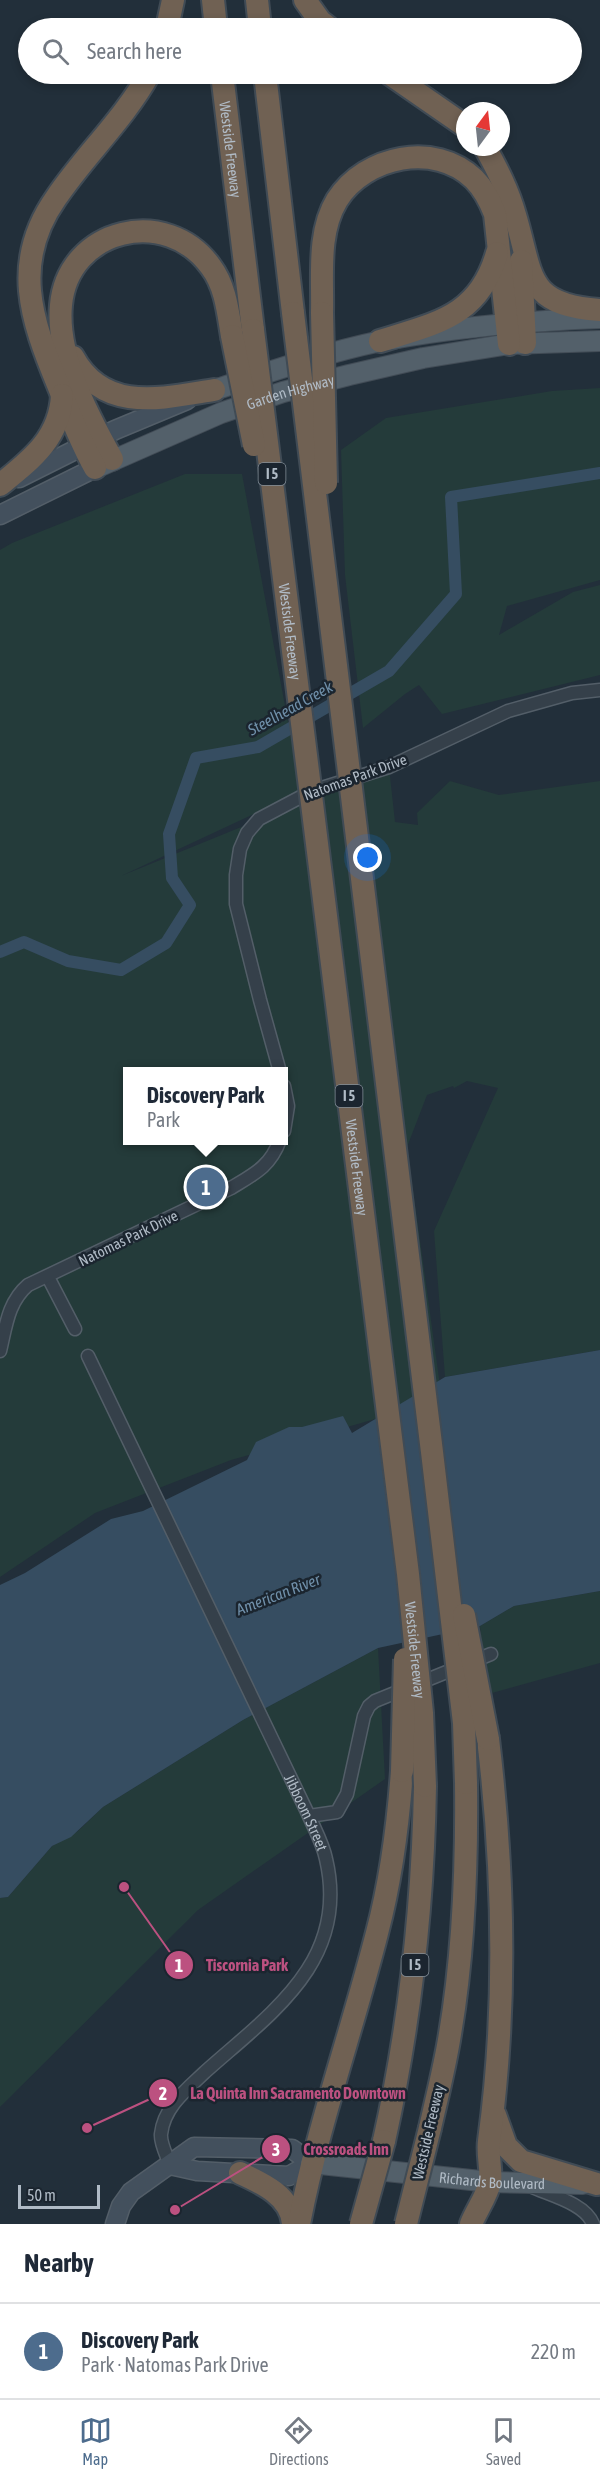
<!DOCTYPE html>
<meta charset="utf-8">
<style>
body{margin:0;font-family:"Asap Condensed",sans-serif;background:#f6f6f7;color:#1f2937}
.compass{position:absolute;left:456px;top:102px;width:54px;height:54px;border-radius:50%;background:#fff;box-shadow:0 3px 9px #0003;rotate:15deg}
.scale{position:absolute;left:18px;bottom:15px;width:82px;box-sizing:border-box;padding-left:6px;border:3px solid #b0bbc6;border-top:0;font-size:16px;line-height:21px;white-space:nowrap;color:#b0bbc6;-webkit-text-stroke:4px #1b252f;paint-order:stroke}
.you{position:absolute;left:368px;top:858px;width:21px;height:21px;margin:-15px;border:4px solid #fff;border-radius:50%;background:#1a73e8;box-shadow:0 0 0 9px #1a73e833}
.badge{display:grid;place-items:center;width:39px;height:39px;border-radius:50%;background:#4d6c8d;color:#fff;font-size:20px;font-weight:700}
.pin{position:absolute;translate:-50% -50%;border:3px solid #fff;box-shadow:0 2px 6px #0006}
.popup{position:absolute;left:123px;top:1067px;width:165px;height:78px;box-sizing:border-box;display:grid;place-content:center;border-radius:0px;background:#fff;filter:drop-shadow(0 2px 4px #0005);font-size:20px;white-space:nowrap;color:#747a83}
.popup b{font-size:22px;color:#1f2937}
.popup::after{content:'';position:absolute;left:50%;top:100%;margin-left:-12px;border:12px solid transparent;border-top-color:#fff}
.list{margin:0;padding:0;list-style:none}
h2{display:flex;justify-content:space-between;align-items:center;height:78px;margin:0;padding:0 24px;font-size:26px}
h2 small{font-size:20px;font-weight:400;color:#747a83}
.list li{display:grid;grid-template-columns:39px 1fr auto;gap:18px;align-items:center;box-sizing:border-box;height:96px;padding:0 24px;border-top:2px solid #e0e1e3}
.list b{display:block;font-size:22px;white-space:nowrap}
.list p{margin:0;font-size:20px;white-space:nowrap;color:#747a83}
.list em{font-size:20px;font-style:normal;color:#747a83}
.icon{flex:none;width:33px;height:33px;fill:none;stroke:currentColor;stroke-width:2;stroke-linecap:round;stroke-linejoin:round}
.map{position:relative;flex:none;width:600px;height:2224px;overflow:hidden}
.search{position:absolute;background:#fff;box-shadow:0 3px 9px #0003;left:18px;right:18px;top:18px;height:66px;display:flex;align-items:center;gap:15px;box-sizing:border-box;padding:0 21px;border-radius:33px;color:#747a83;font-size:22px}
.sheet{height:174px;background:#fff}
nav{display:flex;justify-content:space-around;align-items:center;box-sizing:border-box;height:84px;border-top:2px solid #e0e1e3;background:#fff;font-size:16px;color:#747a83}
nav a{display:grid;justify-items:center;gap:3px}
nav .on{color:#4d6c8d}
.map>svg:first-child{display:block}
.green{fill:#243b3a;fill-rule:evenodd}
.water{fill:#364d61}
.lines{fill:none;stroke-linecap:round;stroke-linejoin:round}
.canal{stroke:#364d61;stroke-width:12}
.street-casing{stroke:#535e68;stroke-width:15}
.secondary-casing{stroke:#535e68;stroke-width:21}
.primary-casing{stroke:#424c56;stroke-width:22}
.highway-casing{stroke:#404b55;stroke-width:26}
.street{stroke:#35404a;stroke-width:12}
.secondary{stroke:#43505d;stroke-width:18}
.primary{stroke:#53606a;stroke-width:20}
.highway{stroke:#706153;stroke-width:22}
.highway-bridge-casing{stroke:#404b55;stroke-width:26;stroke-linecap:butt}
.highway-bridge{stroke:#706153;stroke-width:22}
.labels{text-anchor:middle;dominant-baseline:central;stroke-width:5;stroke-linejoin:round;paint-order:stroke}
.shield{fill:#1b252f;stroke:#838e99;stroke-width:1.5}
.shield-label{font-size:14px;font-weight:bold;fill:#b0bbc6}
.street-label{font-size:15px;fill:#b0bbc6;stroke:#1b252f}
.water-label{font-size:16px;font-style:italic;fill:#7090aa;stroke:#1b252f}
.leader{fill:none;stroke:#bc5180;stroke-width:2}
.callout-dot{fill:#bc5180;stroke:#1b252f;stroke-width:2}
.mark-label{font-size:18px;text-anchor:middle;font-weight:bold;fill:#fff}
.callout-label{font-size:16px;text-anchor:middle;font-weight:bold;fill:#bc5180;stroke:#1b252f;stroke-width:5;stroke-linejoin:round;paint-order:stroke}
</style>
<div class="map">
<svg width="600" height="2224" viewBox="0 0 600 2224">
<rect width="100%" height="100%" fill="#222f3a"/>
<g class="green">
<path d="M600 388V580L507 606 499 635 573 592 600 585V675L442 714 419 685 405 694 363 728 345 575 341 450 386 418 552 391Z"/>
<path d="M185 474H242L301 792 121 876 389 767 395 822 418 825 417 813 450 781 499 795 600 781V1350L445 1377 434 1231 498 1088 467 1081 454 1088 453 1086 427 1095 407 1147 442 1400 231 1460 95 1513 0 1577V550L12 543ZM128 1072H284V1140H128Z"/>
<path d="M600 1591V1663L492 1693 483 1657 480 1626 514 1606Z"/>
<path d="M378 1648 385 1779 198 1910 0 2107V1898L8 1897 52 1846 78 1831 103 1807 243 1720Z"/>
</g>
<path class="water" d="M600 1350V1591L514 1606 480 1626 378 1648 243 1720 103 1807 71 1837 52 1846 8 1897 0 1898V1585L25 1573 111 1519 143 1511 247 1460 256 1442 289 1427H302L343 1416 352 1433 445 1377Z"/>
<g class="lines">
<path class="canal" d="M0 952 24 942 68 961 121 970 166 943 190 905 172 878 169 834 196 758 258 747 389 671 456 594 451 497 600 473"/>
<defs>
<g id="street">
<path d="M280 1072 260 1000 236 904V875L240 849 247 833 259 819 312 791 389 767 508 711 572 693 600 690"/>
<path d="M284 1086 288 1106 284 1131"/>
<path d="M48 1277 75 1329"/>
<path d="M0 1351C6 1326 8 1302 28 1285L231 1188C254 1174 270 1167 280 1140"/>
<path id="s1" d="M88 1356 309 1816C315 1830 323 1844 326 1859 350 1961 271 2013 205 2072 186 2090 164 2107 161 2134 160 2143 167 2156 170 2165"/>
<path d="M309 1816 337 1812 347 1794 364 1716 369 1706 375 1701 491 1654"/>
<path d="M530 2186C549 2195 585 2203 593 2224"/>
</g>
<g id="secondary">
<path d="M19 478 115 430 187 400"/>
<path d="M0 515 95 468"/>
<path d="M115 2224 121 2206 131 2192 194 2147 292 2149 311 2163 289 2176 197 2171 170 2165"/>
</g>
<g id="primary">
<path d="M214 390C269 372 324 353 381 341 453 327 527 321 600 318"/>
<path id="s2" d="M98 467 221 413 283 392 349 375 423 358 509 344 600 341"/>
<path id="s3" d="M311 2163 490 2182 583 2184"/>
</g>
<g id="highway">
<path d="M213 0 216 28"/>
<path d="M257 0 260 28"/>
<path d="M305 0 320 21 329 28"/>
<path d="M167 28 173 0"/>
<path id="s4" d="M222 74 253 330"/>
<path d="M265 74 293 313"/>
<path d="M390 74 465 126"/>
<path d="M485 147C497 169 508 190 515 215 533 275 525 305 600 310"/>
<path d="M521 261 525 343"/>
<path d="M322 313C323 276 317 233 337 200 365 156 435 141 474 179 484 189 490 201 495 214L509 344"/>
<path d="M380 341C436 323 479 317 497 253"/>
<path d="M73 357C104 414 163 398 214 390"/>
<path d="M112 459C88 416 56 356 61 305 68 228 167 205 211 267 226 287 228 313 232 336"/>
<path d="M95 468C80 441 69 413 58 385 31 319 11 262 56 198 85 155 124 119 149 74"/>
<path d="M0 485C31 460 60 438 62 395"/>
<path d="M495 2115 506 2146 521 2161 597 2184"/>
<path d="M430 2128C437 2097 445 2066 450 2034 464 1951 467 1867 466 1783"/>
<path d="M384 2141C410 2024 423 1906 425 1786"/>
<path d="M240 2173C262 2183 291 2196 293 2224"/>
<path d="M299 2224C318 2125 352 2031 377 1933 391 1880 398 1826 402 1771"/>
<path d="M471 2224C476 2211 487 2196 490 2182 492 2170 487 2155 489 2141 507 2009 504 1872 488 1739"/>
</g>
</defs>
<use href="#street" class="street-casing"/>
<use href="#secondary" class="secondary-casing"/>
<use href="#primary" class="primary-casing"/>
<use href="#highway" class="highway-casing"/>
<use href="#street" class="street"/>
<use href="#secondary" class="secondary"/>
<use href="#primary" class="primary"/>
<use href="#highway" class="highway"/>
<defs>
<g id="highway-bridge">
<path d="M293 313 432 1452 464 1723 466 1783"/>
<path d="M322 313 326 483"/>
<path id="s5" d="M253 330 408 1574 422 1713 425 1786"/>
<path d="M232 336 254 445"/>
<path d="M464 1615 488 1739"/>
<path d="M402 1771 405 1659"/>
<path d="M361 2224 384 2141"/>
<path d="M406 2224 430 2128"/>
</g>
</defs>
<use href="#highway-bridge" class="highway-bridge-casing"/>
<use href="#highway-bridge" class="highway-bridge"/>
</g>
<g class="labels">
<g class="shield">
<rect x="258.5" y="463" width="27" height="22" rx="4.5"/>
<rect x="335.5" y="1085" width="27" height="22" rx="4.5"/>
<rect x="401.5" y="1954" width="27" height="22" rx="4.5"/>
</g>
<g class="shield-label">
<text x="272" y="474">I 5</text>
<text x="349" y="1096">I 5</text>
<text x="415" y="1965">I 5</text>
</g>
<g class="street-label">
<text stroke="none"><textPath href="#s4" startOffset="76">Westside Freeway</textPath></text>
<text stroke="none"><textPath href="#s2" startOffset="207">Garden Highway</textPath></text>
<text stroke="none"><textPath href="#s5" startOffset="304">Westside Freeway</textPath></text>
<text transform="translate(355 777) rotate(-20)">Natomas Park Drive</text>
<text stroke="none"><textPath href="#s5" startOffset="844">Westside Freeway</textPath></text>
<text transform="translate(128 1238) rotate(-26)">Natomas Park Drive</text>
<text stroke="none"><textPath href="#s5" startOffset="1330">Westside Freeway</textPath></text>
<text stroke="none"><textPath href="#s1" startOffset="506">Jibboom Street</textPath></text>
<text transform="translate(428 2132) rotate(-77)">Westside Freeway</text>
<text stroke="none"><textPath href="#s3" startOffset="182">Richards Boulevard</textPath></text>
</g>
<g class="water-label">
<text transform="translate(290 708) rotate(-29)">Steelhead Creek</text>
<text transform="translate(278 1594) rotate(-21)">American River</text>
</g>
</g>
<path class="leader" d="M124 1887L179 1965M87 2128L163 2093M175 2210L276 2149"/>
<g class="callout-dot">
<circle cx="124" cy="1887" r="6"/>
<circle cx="87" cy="2128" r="6"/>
<circle cx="175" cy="2210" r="6"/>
<circle cx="179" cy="1965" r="15"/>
<circle cx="163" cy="2093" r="15"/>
<circle cx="276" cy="2149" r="15"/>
</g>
<g class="mark-label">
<text x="179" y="1972">1</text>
<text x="163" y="2100">2</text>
<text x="276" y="2156">3</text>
</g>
<g class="callout-label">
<text x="247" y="1971">Tiscornia Park</text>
<text x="298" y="2099">La Quinta Inn Sacramento Downtown</text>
<text x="346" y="2155">Crossroads Inn</text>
</g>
</svg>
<svg class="compass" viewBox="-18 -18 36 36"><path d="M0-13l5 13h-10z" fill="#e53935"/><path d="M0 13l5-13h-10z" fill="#747a83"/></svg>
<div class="scale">50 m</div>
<div class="you"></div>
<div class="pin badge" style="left:206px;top:1187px">1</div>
<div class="popup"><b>Discovery Park</b>Park</div>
<div class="search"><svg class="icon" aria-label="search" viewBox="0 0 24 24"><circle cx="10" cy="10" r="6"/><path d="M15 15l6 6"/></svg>Search here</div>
</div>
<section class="sheet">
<h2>Nearby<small></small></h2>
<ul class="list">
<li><span class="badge">1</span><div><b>Discovery Park</b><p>Park · Natomas Park Drive</p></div><em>220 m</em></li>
</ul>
</section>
<nav>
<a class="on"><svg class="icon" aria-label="map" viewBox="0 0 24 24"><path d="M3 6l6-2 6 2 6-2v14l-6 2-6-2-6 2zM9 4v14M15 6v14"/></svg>Map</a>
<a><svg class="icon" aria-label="directions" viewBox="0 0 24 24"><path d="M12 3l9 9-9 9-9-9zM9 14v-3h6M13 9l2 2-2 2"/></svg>Directions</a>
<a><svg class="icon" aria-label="saved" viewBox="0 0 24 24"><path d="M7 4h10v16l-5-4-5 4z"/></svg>Saved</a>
</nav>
